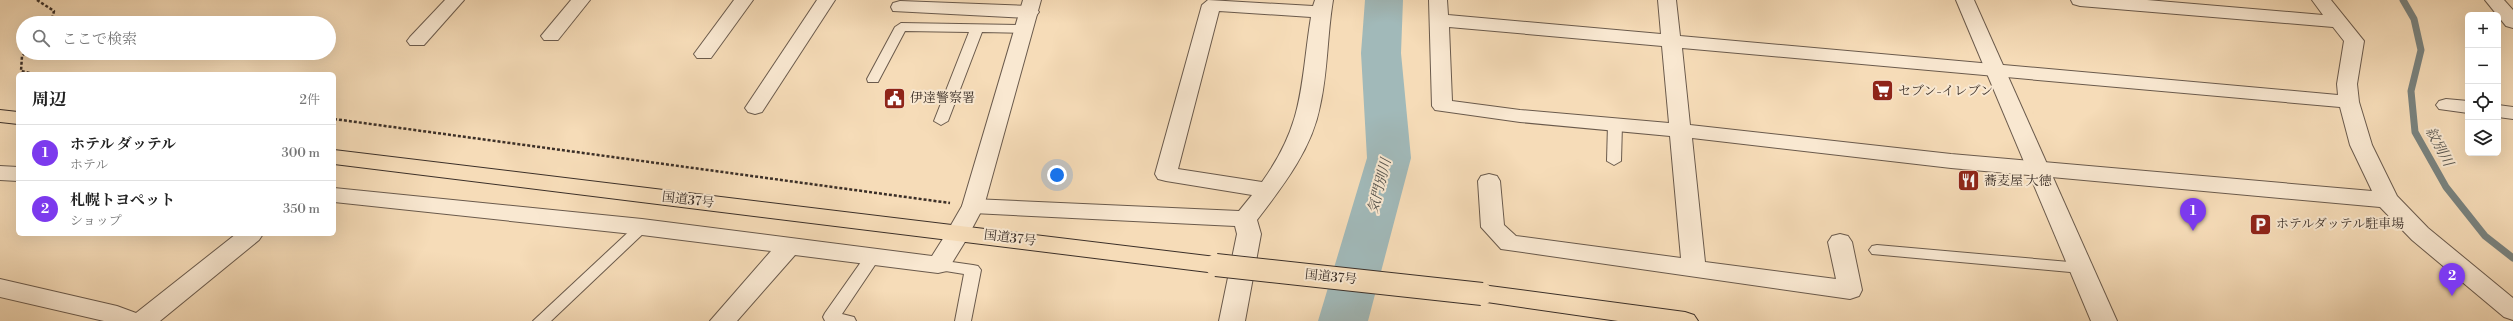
<!DOCTYPE html>
<html lang="ja">
<meta charset="utf-8">
<style>
body{margin:0;font-family:"Libre Bodoni","Noto Serif JP",serif;background:#f2f2f2;color:#222}
.controls{position:absolute;right:12px;top:12px;display:grid;overflow:hidden;border-radius:6px;box-shadow:0 4px 16px #0002}
.controls button{width:36px;height:36px;display:grid;place-items:center;padding:0;border:0;border-bottom:1px solid #e0e0e0;background:#fff;color:#222;font:20px sans-serif}
.you{position:absolute;left:1057px;top:175px;width:14px;height:14px;margin:-10px;border:3px solid #fff;border-radius:50%;background:#1a73e8;box-shadow:0 0 0 6px #1a73e833}
.badge{display:grid;place-items:center;width:26px;height:26px;border-radius:50%;background:#7c3aed;color:#fff;font-size:13px;font-weight:700}
.pin{position:absolute;translate:-50% -33px;filter:drop-shadow(0 1px 2px #0008)}
.pin::after{content:'';position:absolute;top:21px;width:14px;height:12px;background:inherit;clip-path:polygon(0 0,100% 0,50% 100%)}
.list{margin:0;padding:0;list-style:none}
h2{display:flex;justify-content:space-between;align-items:center;height:52px;margin:0;padding:0 16px;font-size:17px}
h2 small{font-size:13px;font-weight:400;color:#767676}
.list li{display:grid;grid-template-columns:26px 1fr auto;gap:12px;align-items:center;box-sizing:border-box;height:56px;padding:0 16px;border-top:1px solid #e0e0e0}
.list b{display:block;font-size:15px;white-space:nowrap}
.list p{margin:0;font-size:13px;white-space:nowrap;color:#767676}
.list em{font-size:13px;font-style:normal;color:#767676}
.icon{flex:none;width:22px;height:22px;fill:none;stroke:currentColor;stroke-width:2;stroke-linecap:round;stroke-linejoin:round}
.map{position:relative;flex:none;width:2513px;height:321px;overflow:hidden}
.search{position:absolute;background:#fff;box-shadow:0 4px 16px #0002;left:16px;top:16px;width:320px;height:44px;display:flex;align-items:center;gap:10px;box-sizing:border-box;padding:0 14px;border-radius:22px;color:#767676;font-size:15px}
.panel{position:absolute;background:#fff;box-shadow:0 4px 16px #0002;left:16px;top:72px;width:320px;height:164px;border-radius:6px}
.map>svg:first-child{display:block}
.lines{fill:none;stroke-linecap:round;stroke-linejoin:round}
.stream{stroke:#78827f;stroke-width:7}
.river{fill:#a1b9b9;fill-rule:evenodd}
.service-casing{stroke:#6a5a4c;stroke-width:2}
.minor-casing{stroke:#6a5a4c;stroke-width:2}
.tertiary-casing{stroke:#6a5a4c;stroke-width:2}
.trunk-casing{stroke:#3b2f28;stroke-width:2}
.path{stroke:#3b2f28;stroke-width:2.5;stroke-dasharray:3 2;stroke-linecap:butt}
.service{fill:#f9e8d1;fill-rule:evenodd}
.minor{fill:#f9e8d1;fill-rule:evenodd}
.tertiary{fill:#f9e8d1;fill-rule:evenodd}
.trunk{fill:#f6dcb8;fill-rule:evenodd}
.trunk-bridge-casing{stroke:#3b2f28;stroke-width:24;stroke-linecap:butt}
.trunk-bridge{stroke:#f6dcb8;stroke-width:22}
.labels{text-anchor:middle;dominant-baseline:central;stroke-width:4;stroke-linejoin:round;paint-order:stroke}
.poi-label{font-size:13px;fill:#3b2f28;stroke:#f9e8d1;text-anchor:start}
.street-label{font-size:13px;fill:#3b2f28;stroke:#f9e8d1}
.water-label{font-size:14px;font-style:italic;fill:#54524c;stroke:#f9e8d1}
</style>
<div class="map">
<svg width="2513" height="321" viewBox="0 0 2513 321">
<rect width="100%" height="100%" fill="#f6dcb8"/>
<filter id="stains"><feTurbulence type="fractalNoise" baseFrequency=".005" numOctaves="4"/><feColorMatrix values="0 0 0 0 .2 0 0 0 0 .09 0 0 0 0 .02 0 0 0 .5 -.17"/></filter>
<radialGradient id="worn" r=".72"><stop offset=".6" stop-color="#630" stop-opacity="0"/><stop offset="1" stop-color="#630" stop-opacity=".3"/></radialGradient>
<g class="lines">
<path class="stream" d="M2403 0 2414 19 2421 50 2411 91 2415 132 2446 187 2485 236 2513 258"/>
<path class="river" d="M1365 0H1403L1401 53 1411 158 1368 321H1318L1367 158 1361 53Z"/>
<defs>
<g id="service">
<path d="M901 23 1024 25 1030 29 1024 33 982 32 948 121 941 125 934 121 969 32 905 31 878 82H868L867 79 895 27Z"/>
<path d="M1615 120 1622 124 1621 161 1614 165 1607 161 1608 124Z"/>
<path d="M642 222 647 224 649 227 647 230 551 321H533L637 224Z"/>
<path d="M1877 245 2081 263 2086 264 2089 268 2086 272 2081 273 1872 254 1869 250 1872 246Z"/>
<path d="M873 251 878 252 881 256 842 314 854 317 856 321H825L823 317 825 313 868 252Z"/>
<path d="M938 260 973 265 978 266 981 270 971 321H955L964 274 933 269 930 265 933 261Z"/>
</g>
<g id="minor">
<path d="M445 0H464L424 45H410L407 41 410 37Z"/>
<path d="M571 0H590L558 40H544L541 36Z"/>
<path d="M734 0H753L711 58H697L694 54Z"/>
<path d="M817 0H835L762 112 755 114 748 112 745 108Z"/>
<path d="M1208 0 1313 6 1315 0H1333C1327 35 1328 71 1320 106 1312 149 1283 186 1257 220L1261 234 1245 321H1219L1237 234 1235 226 973 213 965 211 962 206 965 201 973 199 1239 211 1252 195 1166 181 1158 179 1155 174 1202 5ZM1219 11 1311 17C1300 85 1305 122 1262 182L1178 169Z"/>
<path d="M1429 0H1447L1448 15 1661 34 1658 0H1676L1680 36 2338 95 2337 84 2344 41 2333 27 2080 6 2073 4 2071 0H2147L2323 15 2312 0H2331L2364 41 2357 84 2359 102 2372 145 2397 196 2428 228 2513 298V320L2504 317 2412 240 2380 207 1951 168 1692 138 1705 262 1836 279 1828 242 1832 236 1840 234 1848 236 1852 242 1862 290 1859 296 1850 299 1501 249 1481 227 1478 181 1481 176 1489 174 1497 176 1500 181 1504 225 1516 236 1681 258 1670 136 1520 122 1435 110 1432 106ZM1449 27 1662 46 1669 123 1520 110 1452 101ZM1682 48 2340 107 2350 145 2372 191 1951 154 1690 125Z"/>
<path d="M2485 0H2504L2513 10V28L2506 26Z"/>
<path d="M900 1 1029 6 1036 8 1039 12 1036 16 1029 18 893 11 891 7 893 3Z"/>
<path d="M2446 99 2468 101V113L2439 109 2436 105 2439 101Z"/>
<path d="M2498 105 2513 107V119L2498 117Z"/>
<path d="M0 166 18 167V181L0 180Z"/>
<path d="M334 188 642 219 932 256 951 226 959 224 967 226 971 232 947 271 938 273 795 255 737 321H710L771 251 642 235 334 202Z"/>
<path d="M236 234H263L259 240 160 321H104L0 297V279L117 306 136 313Z"/>
</g>
<g id="tertiary">
<path d="M1023 0H1041L984 206 967 238 959 240 951 238 947 232 962 206Z"/>
<path d="M1956 0H1974L2117 321H2091Z"/>
</g>
<g id="trunk">
<path d="M0 110 18 112V124L0 122Z"/>
<path d="M334 150 1216 257 1225 259 1228 265 1225 271 1216 273 334 164Z"/>
<path d="M1482 285 1685 312 1694 315 1698 321H1618L1473 300 1470 294 1473 288Z"/>
</g>
</defs>
<use href="#service" class="service-casing"/>
<use href="#minor" class="minor-casing"/>
<use href="#tertiary" class="tertiary-casing"/>
<use href="#trunk" class="trunk-casing"/>
<g class="path">
<path d="M37 0 54 11 51 23"/>
<path d="M25 53 22 56 21 71 34 74"/>
<path d="M334 119 950 203"/>
</g>
<use href="#service" class="service"/>
<use href="#minor" class="minor"/>
<use href="#tertiary" class="tertiary"/>
<use href="#trunk" class="trunk"/>
<defs>
<path id="trunk-bridge" d="M1216 265 1482 294"/>
</defs>
<use href="#trunk-bridge" class="trunk-bridge-casing"/>
<use href="#trunk-bridge" class="trunk-bridge"/>
</g>
<defs>
<symbol id="supermarket-square" viewBox="-11 -11 22 22"><rect x="-9" y="-9" width="18" height="18" rx="4" fill="#8f2418" stroke="#f9e8d1"/><path d="M-6-5.5h2.5l.6 2H6L4.5 2H-2.5L-4.4-4H-6ZM-1.5 3.2a1.3 1.3 0 1 0 .1 0ZM3 3.2a1.3 1.3 0 1 0 .1 0Z" fill="#fff"/></symbol>
<symbol id="civic-square" viewBox="-11 -11 22 22"><rect x="-9" y="-9" width="18" height="18" rx="4" fill="#8f2418" stroke="#f9e8d1"/><path d="M-.6-6.5H3V-4.5H.6V-3L4-1V1h2V6H-6V1h2V-1L-.6-3ZM-1.2 2.5V6h2.4V2.5Z" fill="#fff"/></symbol>
<symbol id="restaurant-square" viewBox="-11 -11 22 22"><rect x="-9" y="-9" width="18" height="18" rx="4" fill="#8f2418" stroke="#f9e8d1"/><path d="M-5-6h1v4h1v-4h1v4h1v-4h1v5L-1.5 .5V6h-2V.5L-5-1ZM5-6V6H3V1.5H1.5Q1.5-4 5-6Z" fill="#fff"/></symbol>
<symbol id="parking-square" viewBox="-11 -11 22 22"><rect x="-9" y="-9" width="18" height="18" rx="4" fill="#8f2418" stroke="#f9e8d1"/><path d="M-3.5-5.5H1a3.5 3.5 0 0 1 0 7H-1V5.5H-3.5ZM-1-3.4V-.6H.8a1.4 1.4 0 0 0 0-2.8Z" fill="#fff"/></symbol>
</defs>
<g fill-rule="evenodd">
<use href="#supermarket-square" x="1870" y="78" width="25" height="25"/>
<use href="#civic-square" x="882" y="86" width="25" height="25"/>
<use href="#restaurant-square" x="1956" y="168" width="25" height="25"/>
<use href="#parking-square" x="2248" y="212" width="25" height="25"/>
</g>
<g class="labels">
<g class="poi-label">
<text x="1898" y="91">セブン-イレブン</text>
<text x="910" y="98">伊達警察署</text>
<text x="1984" y="181">蕎麦屋 大徳</text>
<text x="2276" y="224">ホテルダッテル駐車場</text>
</g>
<g class="street-label">
<text transform="translate(688 200) rotate(7)">国道37号</text>
<text transform="translate(1010 238) rotate(7)">国道37号</text>
<text transform="translate(1331 277) rotate(6)">国道37号</text>
</g>
<g class="water-label">
<text transform="translate(2439 147) rotate(62)">紋別川</text>
<text transform="translate(1380 186) rotate(-76)">気門別川</text>
</g>
</g>
<rect width="100%" height="100%" filter="url(#stains)"/>
<rect width="100%" height="100%" fill="url(#worn)"/>
</svg>
<div class="controls">
<button>+</button>
<button>−</button>
<button><svg class="icon" aria-label="locate" viewBox="0 0 24 24"><circle cx="12" cy="12" r="6"/><path d="M12 2v4M12 18v4M2 12h4M18 12h4"/></svg></button>
<button><svg class="icon" aria-label="layers" viewBox="0 0 24 24"><path d="M12 4l9 5-9 5-9-5zM3 14l9 5 9-5"/></svg></button>
</div>
<div class="you"></div>
<div class="pin badge" style="left:2193px;top:231px">1</div>
<div class="pin badge" style="left:2452px;top:296px">2</div>
<div class="search"><svg class="icon" aria-label="search" viewBox="0 0 24 24"><circle cx="10" cy="10" r="6"/><path d="M15 15l6 6"/></svg>ここで検索</div>
<section class="panel">
<h2>周辺<small>2件</small></h2>
<ul class="list">
<li><span class="badge">1</span><div><b>ホテル ダッテル</b><p>ホテル</p></div><em>300 m</em></li>
<li><span class="badge">2</span><div><b>札幌トヨペット</b><p>ショップ</p></div><em>350 m</em></li>
</ul>
</section>
</div>
